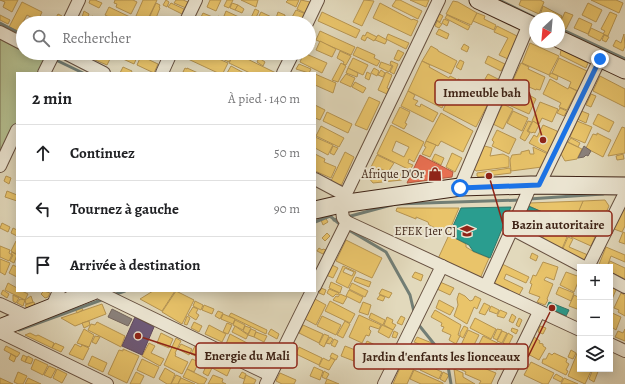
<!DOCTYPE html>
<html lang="fr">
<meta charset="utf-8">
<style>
body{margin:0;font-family:Alegreya,serif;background:#f6f6f6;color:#202124}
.controls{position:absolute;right:12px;bottom:12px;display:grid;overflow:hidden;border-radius:0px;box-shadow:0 2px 10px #0003}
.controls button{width:36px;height:36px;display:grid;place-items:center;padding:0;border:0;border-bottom:1px solid #e0e0e0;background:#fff;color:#202124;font:20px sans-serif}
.compass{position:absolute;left:529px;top:12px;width:36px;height:36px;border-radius:50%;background:#fff;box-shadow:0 2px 10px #0003;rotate:206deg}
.stop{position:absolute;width:12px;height:12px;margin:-9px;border:3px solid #1a73e8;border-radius:50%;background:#fff}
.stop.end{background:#1a73e8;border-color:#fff;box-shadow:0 1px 4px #0008}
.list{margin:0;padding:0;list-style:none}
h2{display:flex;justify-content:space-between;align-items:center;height:52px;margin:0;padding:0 16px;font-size:17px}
h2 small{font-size:13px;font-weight:400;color:#757577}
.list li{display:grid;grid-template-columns:26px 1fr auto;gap:12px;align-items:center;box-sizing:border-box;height:56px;padding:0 16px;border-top:1px solid #e0e0e0}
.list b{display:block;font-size:15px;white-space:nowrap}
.list em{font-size:13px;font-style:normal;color:#757577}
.icon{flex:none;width:22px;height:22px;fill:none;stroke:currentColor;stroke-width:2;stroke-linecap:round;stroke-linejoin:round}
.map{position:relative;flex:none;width:625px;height:384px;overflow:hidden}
.search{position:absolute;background:#fff;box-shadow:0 2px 10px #0003;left:16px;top:16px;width:300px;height:44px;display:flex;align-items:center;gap:10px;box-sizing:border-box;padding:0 14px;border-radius:22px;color:#757577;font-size:15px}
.panel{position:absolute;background:#fff;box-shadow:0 2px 10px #0003;left:16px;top:72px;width:300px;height:220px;border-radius:0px}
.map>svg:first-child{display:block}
.green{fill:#b4bf90;stroke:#797153}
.homes{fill:#e9c46a;stroke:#b69451;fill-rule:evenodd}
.shops{fill:#e76f51;stroke:#b4583f}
.offices{fill:#6d597a;stroke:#5f495c}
.schools{fill:#2a9d8f;stroke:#30786b}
.industry{fill:#8a817c;stroke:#73655d}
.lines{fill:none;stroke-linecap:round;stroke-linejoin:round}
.stream{stroke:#727e75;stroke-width:3}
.street-casing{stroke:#675040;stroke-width:14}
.secondary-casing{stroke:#3e2316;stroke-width:19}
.street{stroke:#ece6d3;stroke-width:12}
.secondary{stroke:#ece6d3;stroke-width:17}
.route{stroke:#1a73e8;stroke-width:5}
.labels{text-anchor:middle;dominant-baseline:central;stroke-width:4;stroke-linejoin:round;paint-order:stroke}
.poi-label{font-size:12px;fill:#3e2316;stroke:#ece6d3;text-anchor:end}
.leader{fill:none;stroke:#8f2418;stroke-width:1.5}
.callout-dot{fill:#8f2418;stroke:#ece6d3;stroke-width:1.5}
.callout{fill:#ece6d3;stroke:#8f2418;stroke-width:1.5}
.callout-label{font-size:13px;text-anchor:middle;font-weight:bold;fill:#3e2316}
</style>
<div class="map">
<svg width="625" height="384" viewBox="0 0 625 384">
<rect width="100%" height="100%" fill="#e2d9bc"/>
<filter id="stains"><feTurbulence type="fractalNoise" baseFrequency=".005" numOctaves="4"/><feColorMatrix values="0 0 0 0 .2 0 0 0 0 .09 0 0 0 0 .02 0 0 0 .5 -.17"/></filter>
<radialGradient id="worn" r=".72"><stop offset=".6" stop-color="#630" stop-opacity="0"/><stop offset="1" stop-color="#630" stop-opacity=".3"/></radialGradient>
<path class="green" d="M0 35 23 46V53H37L49 59 42 73H17V124L0 154Z"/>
<g class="homes">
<path d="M0 0H18L12 12 3 7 5 2Z"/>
<path d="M90 0H95L102 3 99 8 89 3Z"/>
<path d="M115 0H133L137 2 131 14 116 7 117 4 114 3Z"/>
<path d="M143 0H157L147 21 136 16Z"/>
<path d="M166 0 169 2 167 7 163 5Z"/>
<path d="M176 0H183L188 2 186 8 174 3Z"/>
<path d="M210 0H221L216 11 207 7Z"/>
<path d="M227 0H233L229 8 224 6Z"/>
<path d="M241 0H258L256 7Z"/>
<path d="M288 0H299L296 7 286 2Z"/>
<path d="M301 0 310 2 305 13 297 9Z"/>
<path d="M364 0 374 1 362 26 353 22Z"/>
<path d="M396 0H400L422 11 418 19 392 6Z"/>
<path d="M410 0H429L426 7Z"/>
<path d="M521 0H540L544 2 539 14 519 5Z"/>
<path d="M591 0H616L623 3 619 13Z"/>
<path d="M453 1 458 2 477 13 471 25 446 14Z"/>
<path d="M22 2 42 12 38 21 27 15 18 31 9 27Z"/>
<path d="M156 3 160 5 159 7 160 8 156 18 150 16Z"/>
<path d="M171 3 184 9 182 14 168 7Z"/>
<path d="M232 3 238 5 235 10 230 8Z"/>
<path d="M380 3 412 20 413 19 418 21 411 36 373 18Z"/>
<path d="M588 3 602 10 596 22 582 15Z"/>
<path d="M238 5 244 9 242 13 235 10Z"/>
<path d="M543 6 562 16 560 21 559 18H546L540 15Z"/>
<path d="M109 7 130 17 127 23H118L108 18 109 17 105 15Z"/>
<path d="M255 9 259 11 254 22 250 20Z"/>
<path d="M296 10 306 14 301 23H292L293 21 291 19Z"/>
<path d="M84 11 89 14 87 19 82 17Z"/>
<path d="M226 11 241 18 238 23 224 16Z"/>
<path d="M261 12 284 23H264L257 20Z"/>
<path d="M278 12 285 15 282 21 276 18Z"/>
<path d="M322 12 360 30 356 38 318 21Z"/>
<path d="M565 12 573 15 566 29 559 25Z"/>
<path d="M610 12 617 15 608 36 603 34 605 31 601 29Z"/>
<path d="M203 13 215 18 214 22 201 17Z"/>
<path d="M438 13 443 16 440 22 435 19Z"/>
<path d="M477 13 485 16 484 19 496 25 494 30 473 21Z"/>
<path d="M58 14 62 16 59 23H53Z"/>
<path d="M0 15 10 20 8 24 0 20Z"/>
<path d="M447 15 470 26 468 30 445 18Z"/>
<path d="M92 16 106 23H88Z"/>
<path d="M218 16 233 23H219L215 22Z"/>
<path d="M285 16 289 18 287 23 283 21Z"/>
<path d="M82 17 86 19 84 23H79Z"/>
<path d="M162 18 172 23H160Z"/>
<path d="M579 18 592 24 588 34 574 28Z"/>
<path d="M444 19 449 21 447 26 442 23Z"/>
<path d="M437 21 442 24 439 28 435 26Z"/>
<path d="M497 26 519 37 508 59 499 55 508 38 494 32Z"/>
<path d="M591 28 604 34 600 41 588 35Z"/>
<path d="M439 29 449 34 447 39 436 34Z"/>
<path d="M320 31 355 47 351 55 316 40Z"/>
<path d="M367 32 377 37 374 41 367 37 365 41 361 39 363 35 365 36Z"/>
<path d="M388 34 409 43 406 49 386 39Z"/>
<path d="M624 34 625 46 623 51 613 46 616 40 621 43Z"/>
<path d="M378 35 387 40 385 44 375 40Z"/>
<path d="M604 35 609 37 606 42 602 40Z"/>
<path d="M310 40 315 43 313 48 309 46Z"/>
<path d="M320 41 336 49 332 57 316 50Z"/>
<path d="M530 43 559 56 549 75 522 63Z"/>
<path d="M464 44 469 47 467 52 461 49Z"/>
<path d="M431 46 438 50V51L457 61 451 74 422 61Z"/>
<path d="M357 47 375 55 374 58 380 61 377 66 353 55Z"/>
<path d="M398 50 404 53 399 61 394 59Z"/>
<path d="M561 50 588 63 586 68 560 55Z"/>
<path d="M340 51 351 56 346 65 343 64 344 62 337 58Z"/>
<path d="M101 53H113L107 65 95 60 98 54 100 55Z"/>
<path d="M126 53H134L138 55 134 64 123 59Z"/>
<path d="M190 53H205L228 63 223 73H218L188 59Z"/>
<path d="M209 53H234L229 62Z"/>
<path d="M235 53 276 73H250L229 63Z"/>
<path d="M274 53H277L283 56 281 59 273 55Z"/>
<path d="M304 53 327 63 322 73 300 62Z"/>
<path d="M141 56 158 64 154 73 137 65Z"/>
<path d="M488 56 505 64 501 71 485 63Z"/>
<path d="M259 58 265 62 263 66 257 62Z"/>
<path d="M353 58 368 65 363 75 348 68Z"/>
<path d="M559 58 587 71 578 91 569 87 571 82 552 73Z"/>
<path d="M460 60 464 62 461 70 456 67Z"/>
<path d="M391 61 398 64 394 74 390 72 393 66 390 64Z"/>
<path d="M422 61 430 65 429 67 449 78 450 76 456 79 442 108 408 91Z"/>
<path d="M381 62 392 66 389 72 379 67Z"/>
<path d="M341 63 346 66 338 82 332 80Z"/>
<path d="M521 63 529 67 528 69 545 77 540 90 536 89V90L513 80Z"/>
<path d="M299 64 311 69 309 73 296 69Z"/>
<path d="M231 66 244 73H227Z"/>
<path d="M123 67 132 71 131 73H120Z"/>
<path d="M185 68 187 69V68L198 73H186L183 72Z"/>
<path d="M348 68 358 73 357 77 346 73Z"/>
<path d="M374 68 379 71 377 76 371 73Z"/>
<path d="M381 70 385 73 383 77 378 75Z"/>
<path d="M367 72 371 74 369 80 365 78Z"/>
<path d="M386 72 392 75 387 88 389 89 387 94 378 90Z"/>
<path d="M551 73 558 76 557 80 549 76Z"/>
<path d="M315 74 336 83 333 93 315 85Z"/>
<path d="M346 74 355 78 351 87 340 82Z"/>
<path d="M488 74 498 79 495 84 485 79Z"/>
<path d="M600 76 625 89V107L593 91Z"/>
<path d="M458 79 492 96 476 127 443 110Z"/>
<path d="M550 79 568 89 569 87 577 91 567 110 559 107 561 103 543 94Z"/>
<path d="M355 82 366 88 363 93 352 87Z"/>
<path d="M509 88 514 91 512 96 525 102 529 95 536 99 529 114 502 102Z"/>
<path d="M408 91 415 95 413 99 418 101 415 105 420 107 421 104 438 113 433 122 401 106Z"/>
<path d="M591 94 596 96 591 107 586 105Z"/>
<path d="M369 97 380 102 367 130 355 125Z"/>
<path d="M540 102 558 109 552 122 542 118 539 124 532 121Z"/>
<path d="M503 104 513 109 503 129 493 124Z"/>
<path d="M315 105 325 110 320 120 315 118Z"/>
<path d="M400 107 410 112 405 123 407 124 404 129 392 123Z"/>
<path d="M560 108 567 111 564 116 557 113Z"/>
<path d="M579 110 589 114 586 123 575 118Z"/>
<path d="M513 111 528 118 522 131 507 123Z"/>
<path d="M327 112 352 124 348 133 323 121Z"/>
<path d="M441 113 473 131 463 152 441 141 438 146 426 141Z"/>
<path d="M598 114 614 122 609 132 593 124Z"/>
<path d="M528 121 532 122 527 131 530 133 525 141 520 138Z"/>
<path d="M533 121 539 125 535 133 533 132 532 133 528 131Z"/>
<path d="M577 121 592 127 585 143 570 137Z"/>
<path d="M391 125 424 142 414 162 409 159 408 163 413 165 410 170 377 154ZM396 141 409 147 404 157 392 151Z"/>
<path d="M543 125 557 131 558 133 548 153 529 143 534 135 537 137Z"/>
<path d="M321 126 344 138 339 147 316 136Z"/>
<path d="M622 127 625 128V153L608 156Z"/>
<path d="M497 130 516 139 509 154 492 146 494 142 492 140Z"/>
<path d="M597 133 611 140 603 157 586 148 593 134 597 135Z"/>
<path d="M315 137 333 145 328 155 315 148Z"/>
<path d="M571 138 580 143 578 147 568 142Z"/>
<path d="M426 141 436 145 430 157 422 154 426 147 424 146Z"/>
<path d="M567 142 582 149 577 159 565 161 561 154Z"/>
<path d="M481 145 492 148 490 156 503 154 509 157V167L476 171 472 166Z"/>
<path d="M333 146 338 148 334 155 330 153Z"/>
<path d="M533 147 548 154 542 167 511 171 510 160 512 155 521 154V152L529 150 530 154H534Z"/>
<path d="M345 152 354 157 341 186 340 184 338 187 330 183Z"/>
<path d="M452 153 462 158 455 172 446 167Z"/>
<path d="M315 154 325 159 324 162 336 167 331 178 315 171Z"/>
<path d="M435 154 444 158 441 165 432 160Z"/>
<path d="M623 154 624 159 617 160 616 156Z"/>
<path d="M377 155 394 163 388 172 381 169 380 171 371 167Z"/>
<path d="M510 168 511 173 479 177 477 176V173Z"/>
<path d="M370 171 377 176 402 174V180L373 183 368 177Z"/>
<path d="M6 176 11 178 9 184 4 181Z"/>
<path d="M7 191 17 195V201L5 197Z"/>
<path d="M605 200 609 206 596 235 575 226 579 215 577 214 583 201Z"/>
<path d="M583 201 575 220 572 218 569 224 529 206V203Z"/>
<path d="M397 208H459L448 234 429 225 428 222 416 217V219L396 211Z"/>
<path d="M622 209 625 210V226L622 232 614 229Z"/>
<path d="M325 217 328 222 323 225 321 220Z"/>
<path d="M2 223 10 227 8 232 0 228Z"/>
<path d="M13 228 17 230V236L11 233Z"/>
<path d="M576 228 595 237 591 246 571 237Z"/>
<path d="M546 230 551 232 554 230 567 237 561 251 541 242Z"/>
<path d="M623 232 625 233V244L619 242Z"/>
<path d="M327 233 330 236 325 241 322 238Z"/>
<path d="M449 235 466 244V247L474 252 489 258 479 281 436 263Z"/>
<path d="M568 237 573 239 569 247 588 255 584 263 561 253Z"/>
<path d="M346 240 382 258 372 278 336 261Z"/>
<path d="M16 241H17L16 254 11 251Z"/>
<path d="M0 246 10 250 9 253 12 255 9 261 0 257Z"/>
<path d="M606 247 625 255V262L611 256 607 267H598Z"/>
<path d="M319 248 322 250 323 249 326 250 323 254 317 251Z"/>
<path d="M12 252 17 255 14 263 10 261 13 255 11 254Z"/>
<path d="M532 253 538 256 536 261 530 258Z"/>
<path d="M0 259 10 263 5 275 0 272Z"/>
<path d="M610 261 625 268V279L610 272V267H607Z"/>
<path d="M543 262 558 267 554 280 546 277 544 280 553 284 547 299 548 300 545 305 537 302 540 297 529 293 532 284 530 283 533 275 536 276Z"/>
<path d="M502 264 529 277 526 283 506 274 504 279 523 288 518 297 493 285Z"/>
<path d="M13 265 17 267V277L9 273Z"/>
<path d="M332 265 338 268 333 278 326 275Z"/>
<path d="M343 266 356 272 348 288 336 282ZM345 268 354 272 352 276 343 272Z"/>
<path d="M415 272 423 275 421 281 412 277Z"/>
<path d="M566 272 580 277 574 292 560 285Z"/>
<path d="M356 277 371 282 369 287 354 281Z"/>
<path d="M331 282 342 287 340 293 329 288Z"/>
<path d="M440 282 454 288 450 295 437 289Z"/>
<path d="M610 282 618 285 610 304Z"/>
<path d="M8 283 17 288V291H22L28 294 25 300 5 290Z"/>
<path d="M352 283 368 291 365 297 349 289Z"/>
<path d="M559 287 574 293 571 301 556 294Z"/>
<path d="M321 288 326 290 324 295 319 293Z"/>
<path d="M329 289 339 293 338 295 336 294 333 297 327 293Z"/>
<path d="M382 289 392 293 389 298 379 294Z"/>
<path d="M3 290 9 294 7 298 1 294Z"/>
<path d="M349 290 363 297 360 303 346 296Z"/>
<path d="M44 291 50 293 48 297 45 298 41 294Z"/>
<path d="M153 291H175L162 311 140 299Z"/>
<path d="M176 291 194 300 182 324 162 312Z"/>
<path d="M459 293 465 296 470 301 473 300 475 296 481 299 477 309 474 307 467 324 454 316 458 305 457 299Z"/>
<path d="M621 293 625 295V316L618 312 619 310 614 308Z"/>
<path d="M340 294 347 297 343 304 333 300 336 296 338 297Z"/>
<path d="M13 295 19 298 16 303 13 301Z"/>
<path d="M380 295 385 297 383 301 377 299Z"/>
<path d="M574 295 580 298 577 309 569 306Z"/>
<path d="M31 296 33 302 26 304 25 300Z"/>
<path d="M20 299 25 300 23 306 17 303Z"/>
<path d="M315 299 326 305 316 325 305 319Z"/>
<path d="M439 300 454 308 450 315 436 308Z"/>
<path d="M195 301 203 305 201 310 193 306Z"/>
<path d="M330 301 355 314 350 323 325 311Z"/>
<path d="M34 302 35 306 27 309 25 305Z"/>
<path d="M363 302 371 305 368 315 359 312Z"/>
<path d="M484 303 490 306 485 315 479 313Z"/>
<path d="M102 304 106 314 75 326 61 318Z"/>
<path d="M204 305 214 309 212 314 202 310Z"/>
<path d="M491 306 499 310 497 314 489 311Z"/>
<path d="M81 307 83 310 77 313 75 309Z"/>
<path d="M193 307 198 309 196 313 199 315 196 320 188 315Z"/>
<path d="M435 310 461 325 458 335 460 336 456 344 449 340 451 335 442 331 444 327 441 326 442 323 431 317Z"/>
<path d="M500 310 507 313 504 318 497 316Z"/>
<path d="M218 311 223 313 220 319 215 316Z"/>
<path d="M610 312 621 317 616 330 610 326Z"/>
<path d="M231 313 267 330 266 334 229 316Z"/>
<path d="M371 313 385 320 383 325 369 318Z"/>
<path d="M223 314 235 319 233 324 221 319Z"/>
<path d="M512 314 516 317 513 323 509 321Z"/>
<path d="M359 315 381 325 379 329 370 326 369 329 371 331 369 336 366 335 362 343 349 337Z"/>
<path d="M187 316 190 318 187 325 184 324Z"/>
<path d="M322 316 341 325 336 335 317 326Z"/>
<path d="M401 316 405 318 402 325 397 323Z"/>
<path d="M387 317 393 320 392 323 396 325 393 330 384 325Z"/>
<path d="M475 318 496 329 491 339 470 328Z"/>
<path d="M519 318 522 320 519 327 516 325Z"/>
<path d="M235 320 245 325 243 330 233 325Z"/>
<path d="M89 321 90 325 84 328 82 323Z"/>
<path d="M345 321 350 324 343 338 337 335Z"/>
<path d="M97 322 125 336 121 347 88 330 91 324 95 325Z"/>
<path d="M194 322 202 326 199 332 191 328Z"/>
<path d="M227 323 232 325 228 334 223 332Z"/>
<path d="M209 325 226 334 222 342 205 334Z"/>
<path d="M303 325 323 334 319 343 299 333Z"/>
<path d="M382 325 393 330 389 338 378 332Z"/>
<path d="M235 326 248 335 246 339 232 332Z"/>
<path d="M245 326 251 328 248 334 243 331Z"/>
<path d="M464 326 468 328 463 338 460 336V333Z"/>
<path d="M540 326 546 328 543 334 538 332Z"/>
<path d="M512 328 518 330 516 334 511 331Z"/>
<path d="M84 329 94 335 89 347 77 343Z"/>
<path d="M251 329 256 331 254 337 248 335Z"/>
<path d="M271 329 279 334 277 339 268 334Z"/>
<path d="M497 329 502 330 497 340 493 338Z"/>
<path d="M625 329V341L615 337 618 331 623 333Z"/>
<path d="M468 330 479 335 468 357 461 353V345Z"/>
<path d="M394 331 398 333 396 338 392 337Z"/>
<path d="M502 331 507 333 502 343 497 341Z"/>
<path d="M256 332 267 336 264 342 254 337Z"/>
<path d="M30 333 36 336 38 335 54 343 52 348 25 335Z"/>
<path d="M161 333 173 339 169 348 157 343Z"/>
<path d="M508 333 513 336 508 346 503 343Z"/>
<path d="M230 334 249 344 245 353 226 344Z"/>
<path d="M324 334 329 336 324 347 319 344Z"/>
<path d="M95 336 100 337 96 344 92 342Z"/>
<path d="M483 336 508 348 497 370 489 366 494 354 478 346Z"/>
<path d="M330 337 333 339 330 344 326 343Z"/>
<path d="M417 337 432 343 429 348 414 342Z"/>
<path d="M534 337 540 341 539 343 543 344V346L546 348 539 360 526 353Z"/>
<path d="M176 338 181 341 175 353 176 354 175 356 188 362 182 374 164 365Z"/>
<path d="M334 339 338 341 335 347 331 345Z"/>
<path d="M367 341 389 352 385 360 363 349Z"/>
<path d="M55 343 64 347 61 352 52 348Z"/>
<path d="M149 343 155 346 151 353 164 359 160 366 142 356Z"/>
<path d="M75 344 81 347 82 345 89 348 83 360 69 354Z"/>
<path d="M181 344 192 349 189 355 178 349Z"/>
<path d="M6 346 20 353 17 357 4 350Z"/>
<path d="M195 346 197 348 196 351 199 353 198 357 191 354Z"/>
<path d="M345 346 363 353 359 363 341 356Z"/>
<path d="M580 346V369H592L585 384 568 376Z"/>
<path d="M299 347 322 358 319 365 296 354Z"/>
<path d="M123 349 139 356 127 383 108 374 119 350 123 351Z"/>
<path d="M571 350 576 353 573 359 568 357Z"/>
<path d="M332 353 338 356 336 360 330 357Z"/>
<path d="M549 353 552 355 554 353 567 359 566 362 569 364 566 370 568 371 566 375 542 363 543 359H546Z"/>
<path d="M11 354 16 357 14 362 9 359Z"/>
<path d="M23 355 27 357 25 362 21 360Z"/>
<path d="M28 356 33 359 31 364 25 362Z"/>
<path d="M92 356 107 363 103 372 88 365Z"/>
<path d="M210 357 216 360 208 376 203 373Z"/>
<path d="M323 358 329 361 331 358 335 360 329 370 319 366Z"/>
<path d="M35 359 48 365 43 375 31 369Z"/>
<path d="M142 359 159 367 154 378 137 370Z"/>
<path d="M192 359 199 362 194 372 187 369Z"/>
<path d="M216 359 231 367 227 376 212 368Z"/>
<path d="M461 359 496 373 491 384H479L481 381 465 374 466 372 458 368Z"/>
<path d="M403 361 415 366 407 384H393Z"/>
<path d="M531 362 554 373 548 384H543L524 375Z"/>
<path d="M49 366 56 369 51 378 44 375Z"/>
<path d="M422 366 428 368 429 366 442 372 439 379 420 370Z"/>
<path d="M314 367 323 371 320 380 310 376Z"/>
<path d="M165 368 175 374 171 384H167L159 379Z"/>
<path d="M57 369 67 374 62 383 53 378Z"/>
<path d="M187 369 207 379 204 384H199L183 377Z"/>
<path d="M454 369 463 373V377L475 384H456Z"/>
<path d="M593 369H599L594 382 589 379Z"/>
<path d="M414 370 443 383V384H421L410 379Z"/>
<path d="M324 371 329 374 326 379 322 377Z"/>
<path d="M18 372 27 376 23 384H18L14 382Z"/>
<path d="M136 372 144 376 140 384H130Z"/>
<path d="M242 372 246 374 244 379 239 377Z"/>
<path d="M443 372 449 375 445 382 440 379Z"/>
<path d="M280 373 296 380 294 384H282L276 381Z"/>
<path d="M556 374 563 378 561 382 553 378Z"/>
<path d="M176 375 181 377 178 384H171Z"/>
<path d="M213 375 223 379 222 382 226 384H208Z"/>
<path d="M246 375 256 380 254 384H243Z"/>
<path d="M0 378 13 384H0Z"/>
<path d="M28 378 41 384H25Z"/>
<path d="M181 378 195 384H178Z"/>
<path d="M564 378 578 384H561Z"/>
<path d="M327 379 339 384H325Z"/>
</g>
<path class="shops" d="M420 155 453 172 452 177 407 183Z"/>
<path class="offices" d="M135 317 154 327 142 355 122 346Z"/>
<g class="schools">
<path d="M526 205 547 214 536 240 527 236 535 218 531 216 523 234 515 230Z"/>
<path d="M511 207 490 258 473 251 469 245 449 235 461 208Z"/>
<path d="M549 302 569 310 566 316 547 307Z"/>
</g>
<g class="industry">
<path d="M584 146 591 151 588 156 586 155 584 157 578 158Z"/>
<path d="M112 309 132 319 128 326 108 317Z"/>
</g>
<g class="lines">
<g class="stream">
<path d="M499 0 536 18"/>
<path d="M0 23 23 35"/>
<path d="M559 28 625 59"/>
<path d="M56 58 58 61 83 73"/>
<path d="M529 199 603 194"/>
<path d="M347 217 395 204 521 200"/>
<path d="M334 220 341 218"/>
<path d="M315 222 330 216 342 226"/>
<path d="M347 229 386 252 410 295 414 312"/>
<path d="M113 295 125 291"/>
<path d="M418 324 447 360 451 384"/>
<path d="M19 330 104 299"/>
</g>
<defs>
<g id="street">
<path d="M439 0 341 204 343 218 347 222 580 330"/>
<path d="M68 23 79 0"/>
<path d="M185 23 196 0"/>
<path d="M307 23 318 0"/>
<path d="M0 32 23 44"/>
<path d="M65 53 104 73"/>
<path d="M44 73 54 53"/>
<path d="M162 73 171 53"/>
<path d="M283 73 293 53"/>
<path d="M0 166 17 130"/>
<path d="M315 179 345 195"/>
<path d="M539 185 600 59"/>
<path d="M460 187 529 24"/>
<path d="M512 229 584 267"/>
<path d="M588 267 625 193"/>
<path d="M610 279 625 287"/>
<path d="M315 286 347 222"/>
<path d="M486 286 512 229 531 185"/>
<path d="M96 291 270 375"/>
<path d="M0 304 28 317"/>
<path d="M51 309 59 291"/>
<path d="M0 332 107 384"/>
<path d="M610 344 625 351"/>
<path d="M266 384 312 291"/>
<path d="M384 384 442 266"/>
<path d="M504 384 539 312"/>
</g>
<g id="secondary">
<path d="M478 0 535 27"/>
<path d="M559 39 625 70"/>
<path d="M315 210 341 204 460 187 531 185 625 186"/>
<path d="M0 328 93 291"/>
</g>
</defs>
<use href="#street" class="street-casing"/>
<use href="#secondary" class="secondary-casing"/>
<use href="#street" class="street"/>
<use href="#secondary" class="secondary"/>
</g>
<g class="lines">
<path class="route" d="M460 188 539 185 600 59"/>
</g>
<defs>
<symbol id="shop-bare" viewBox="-9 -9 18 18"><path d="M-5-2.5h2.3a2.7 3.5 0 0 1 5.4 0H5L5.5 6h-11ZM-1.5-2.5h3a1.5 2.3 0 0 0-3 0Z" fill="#8f2418" stroke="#ece6d3" stroke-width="2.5" paint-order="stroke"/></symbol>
<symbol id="school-bare" viewBox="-9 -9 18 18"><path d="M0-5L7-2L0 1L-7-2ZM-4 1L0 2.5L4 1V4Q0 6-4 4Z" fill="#8f2418" stroke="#ece6d3" stroke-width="2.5" paint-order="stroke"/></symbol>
</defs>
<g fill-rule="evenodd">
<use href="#shop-bare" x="425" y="164" width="20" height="20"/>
<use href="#school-bare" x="457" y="221" width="20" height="20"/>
</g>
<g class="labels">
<g class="poi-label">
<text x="424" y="174">Afrique D'Or</text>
<text x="456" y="231">EFEK [1er C]</text>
</g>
</g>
<path class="leader" d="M543 140L529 92M489 176L503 224M138 336L196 355M552 308L528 357"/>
<g class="callout-dot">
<circle cx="543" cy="140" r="4"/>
<circle cx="489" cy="176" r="4"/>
<circle cx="138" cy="336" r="4"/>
<circle cx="552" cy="308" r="4"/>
</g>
<g class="callout">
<rect x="435" y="80" width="94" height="25" rx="4"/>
<rect x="503" y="211" width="109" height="25" rx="4"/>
<rect x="196" y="343" width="101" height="25" rx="4"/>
<rect x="354" y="344" width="174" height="25" rx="4"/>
</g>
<g class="callout-label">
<text x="482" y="97">Immeuble bah</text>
<text x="558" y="229">Bazin autoritaire</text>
<text x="247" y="360">Energie du Mali</text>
<text x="441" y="361">Jardin d'enfants les lionceaux</text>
</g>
<rect width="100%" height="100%" filter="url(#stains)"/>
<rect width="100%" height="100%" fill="url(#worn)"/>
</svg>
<div class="controls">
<button>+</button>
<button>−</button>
<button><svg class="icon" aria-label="layers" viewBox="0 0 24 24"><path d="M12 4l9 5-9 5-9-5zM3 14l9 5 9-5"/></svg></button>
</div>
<svg class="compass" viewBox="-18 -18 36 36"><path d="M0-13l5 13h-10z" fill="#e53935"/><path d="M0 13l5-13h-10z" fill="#757577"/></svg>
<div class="stop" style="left:460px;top:188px"></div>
<div class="stop end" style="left:600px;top:59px"></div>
<div class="search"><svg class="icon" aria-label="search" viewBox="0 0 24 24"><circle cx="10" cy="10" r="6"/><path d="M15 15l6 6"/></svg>Rechercher</div>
<section class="panel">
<h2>2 min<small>À pied · 140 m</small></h2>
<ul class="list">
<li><svg class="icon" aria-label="ahead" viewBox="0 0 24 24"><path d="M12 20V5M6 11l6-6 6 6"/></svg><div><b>Continuez</b></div><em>50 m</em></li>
<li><svg class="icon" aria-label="left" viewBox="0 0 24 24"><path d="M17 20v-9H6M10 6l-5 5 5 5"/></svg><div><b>Tournez à gauche</b></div><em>90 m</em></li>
<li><svg class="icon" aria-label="arrive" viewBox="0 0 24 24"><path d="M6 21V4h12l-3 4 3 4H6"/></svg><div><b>Arrivée à destination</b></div></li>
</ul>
</section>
</div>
